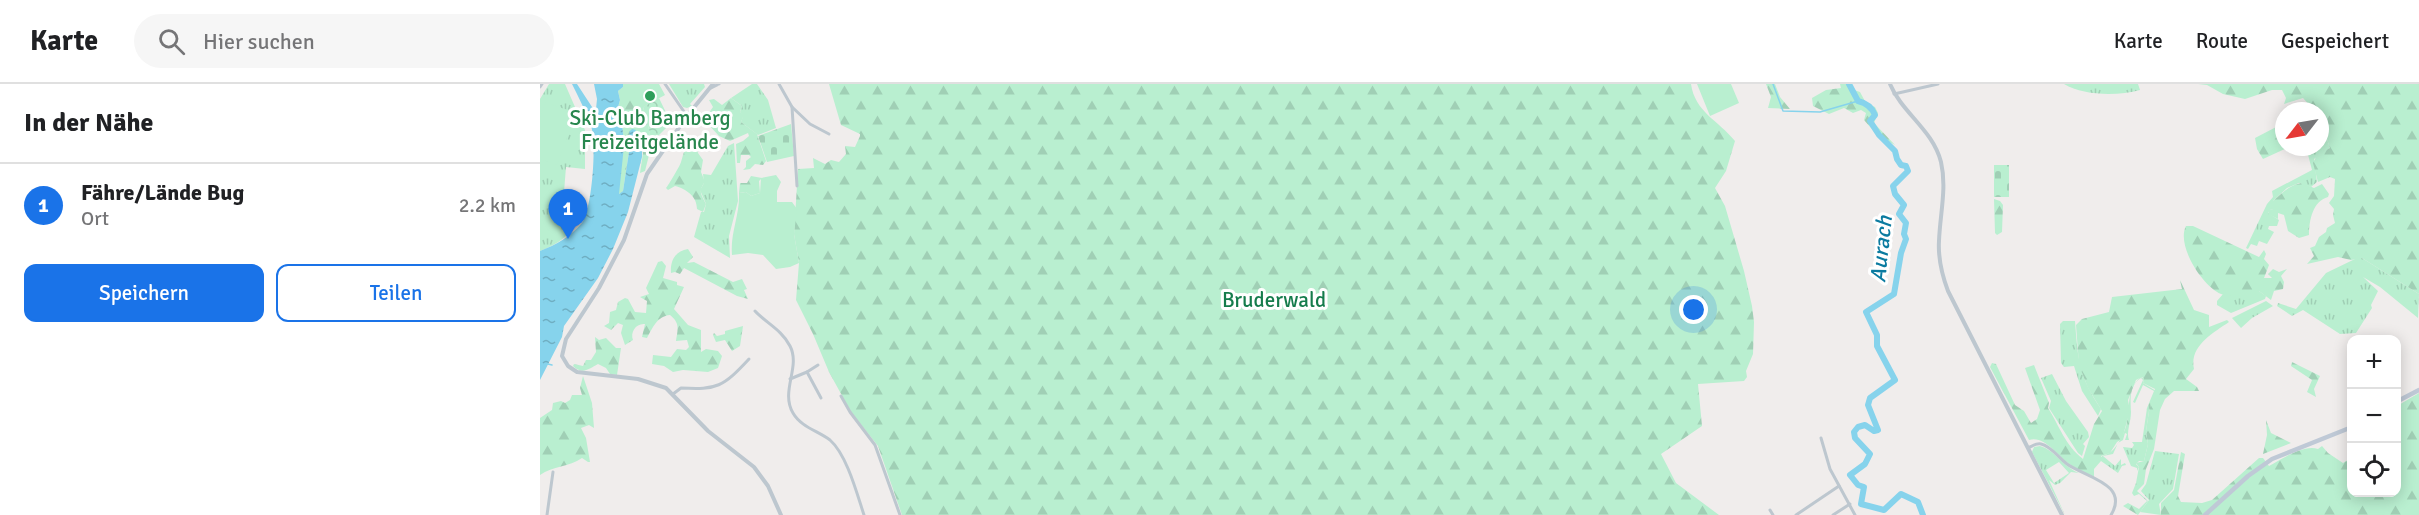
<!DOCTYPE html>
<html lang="de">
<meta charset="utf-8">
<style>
body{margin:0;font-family:Signika,sans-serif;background:#f6f6f6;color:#202124}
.controls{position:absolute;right:18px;bottom:18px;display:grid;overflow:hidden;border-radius:12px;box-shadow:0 3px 15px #0003}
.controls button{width:54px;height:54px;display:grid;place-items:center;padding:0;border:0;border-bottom:2px solid #e0e0e0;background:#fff;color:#202124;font:30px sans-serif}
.compass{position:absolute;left:1735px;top:18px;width:54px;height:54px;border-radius:50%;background:#fff;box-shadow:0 3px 15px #0003;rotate:239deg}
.you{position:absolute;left:1154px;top:226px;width:21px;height:21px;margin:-15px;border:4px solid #fff;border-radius:50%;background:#1a73e8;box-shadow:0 0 0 9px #1a73e833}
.badge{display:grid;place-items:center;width:39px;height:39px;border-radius:50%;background:#1a73e8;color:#fff;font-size:20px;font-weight:700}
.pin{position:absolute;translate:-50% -50px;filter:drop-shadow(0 2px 3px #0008)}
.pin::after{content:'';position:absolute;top:32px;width:21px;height:18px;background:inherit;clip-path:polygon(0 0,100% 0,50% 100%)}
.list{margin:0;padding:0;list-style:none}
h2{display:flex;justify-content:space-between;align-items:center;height:78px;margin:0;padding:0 24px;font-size:26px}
h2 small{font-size:20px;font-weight:400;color:#757577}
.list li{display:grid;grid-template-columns:39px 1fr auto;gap:18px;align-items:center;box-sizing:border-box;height:84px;padding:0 24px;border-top:2px solid #e0e0e0}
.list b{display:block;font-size:22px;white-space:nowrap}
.list p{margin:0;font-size:20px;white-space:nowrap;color:#757577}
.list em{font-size:20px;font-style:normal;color:#757577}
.actions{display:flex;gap:12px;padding:18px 24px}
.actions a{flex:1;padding:14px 0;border:2px solid #1a73e8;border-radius:12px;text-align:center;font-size:21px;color:#1a73e8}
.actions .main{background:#1a73e8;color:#fff}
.icon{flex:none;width:33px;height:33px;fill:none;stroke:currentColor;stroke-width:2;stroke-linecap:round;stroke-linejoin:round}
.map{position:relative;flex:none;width:1879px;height:431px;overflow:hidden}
header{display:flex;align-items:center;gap:36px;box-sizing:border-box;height:84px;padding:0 30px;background:#fff;border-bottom:2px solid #e0e0e0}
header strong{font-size:28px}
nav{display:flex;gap:33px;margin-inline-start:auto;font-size:21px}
.search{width:420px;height:54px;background:#f6f6f6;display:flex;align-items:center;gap:15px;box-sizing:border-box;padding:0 21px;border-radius:33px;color:#757577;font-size:22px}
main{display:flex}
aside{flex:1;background:#fff}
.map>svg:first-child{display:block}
.grass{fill:url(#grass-tufts);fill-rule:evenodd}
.forest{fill:url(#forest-firs)}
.cemetery{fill:url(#cemetery-stones)}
.park{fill:url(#park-crowns)}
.garden{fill:#b9efd0}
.water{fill:url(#water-ripples)}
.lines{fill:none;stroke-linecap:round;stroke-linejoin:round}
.stream{stroke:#86d3ec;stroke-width:1.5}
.river{stroke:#86d3ec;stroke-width:6}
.minor{stroke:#bdc7cf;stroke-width:3}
.tertiary{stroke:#bdc7cf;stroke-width:4}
.secondary{stroke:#bfc9d6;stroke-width:4.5}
.leisure-dot{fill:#2e9e5b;stroke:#fff;stroke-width:2}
.labels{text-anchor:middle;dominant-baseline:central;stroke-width:6;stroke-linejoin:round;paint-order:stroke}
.leisure-label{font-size:21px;fill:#27864d;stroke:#fff}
.park-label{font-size:21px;fill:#157c4c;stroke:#fff}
.water-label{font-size:22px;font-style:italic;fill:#0b7ba0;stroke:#fff}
</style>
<header>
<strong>Karte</strong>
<div class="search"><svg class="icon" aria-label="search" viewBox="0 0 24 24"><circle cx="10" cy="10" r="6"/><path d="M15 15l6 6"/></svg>Hier suchen</div>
<nav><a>Karte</a><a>Route</a><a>Gespeichert</a></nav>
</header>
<main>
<aside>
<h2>In der Nähe<small></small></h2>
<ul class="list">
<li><span class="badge">1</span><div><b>Fähre/Lände Bug</b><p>Ort</p></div><em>2.2 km</em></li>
</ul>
<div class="actions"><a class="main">Speichern</a><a>Teilen</a></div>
</aside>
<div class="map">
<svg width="1879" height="431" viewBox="0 0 1879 431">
<defs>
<pattern id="grass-tufts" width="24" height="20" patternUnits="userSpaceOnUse" patternTransform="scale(1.5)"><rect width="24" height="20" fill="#b9efd0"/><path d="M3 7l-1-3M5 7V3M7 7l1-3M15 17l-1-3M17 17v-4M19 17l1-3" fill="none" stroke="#a0cfb5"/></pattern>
<pattern id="forest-firs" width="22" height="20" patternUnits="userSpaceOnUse" patternTransform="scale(1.5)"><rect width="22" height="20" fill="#b9efd0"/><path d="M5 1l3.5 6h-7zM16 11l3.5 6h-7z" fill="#a0cfb5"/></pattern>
<pattern id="cemetery-stones" width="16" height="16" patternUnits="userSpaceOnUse" patternTransform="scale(1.5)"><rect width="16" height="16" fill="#b9efd0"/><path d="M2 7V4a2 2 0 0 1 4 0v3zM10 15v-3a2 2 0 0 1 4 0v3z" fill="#a0cfb5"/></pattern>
<pattern id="park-crowns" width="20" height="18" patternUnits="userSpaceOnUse" patternTransform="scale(1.5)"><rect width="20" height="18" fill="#b9efd0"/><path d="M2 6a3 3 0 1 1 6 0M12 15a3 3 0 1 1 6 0" fill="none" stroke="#a0cfb5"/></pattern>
<pattern id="water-ripples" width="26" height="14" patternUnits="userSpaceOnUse" patternTransform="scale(1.5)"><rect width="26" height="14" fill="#86d3ec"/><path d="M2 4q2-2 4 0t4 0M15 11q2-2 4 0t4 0" fill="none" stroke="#6faec2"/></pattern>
</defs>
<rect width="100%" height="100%" fill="#f0edec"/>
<g class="grass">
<path d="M9 0H25L45 46V85L26 83 24 108 46 116C36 143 29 156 0 167V15Z"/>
<path d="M129 0H164L165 3 150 20 152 22 147 24 143 23Z"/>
<path d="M212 0H217L228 16 236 44 218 51 201 38 203 32 200 28 202 22 191 14Z"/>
<path d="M1524 0H1598L1600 6C1578 12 1544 12 1524 0Z"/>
<path d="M1780 51 1786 52 1790 64 1774 75 1777 98 1771 103 1759 99 1747 104 1733 117V125L1730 126 1728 129 1739 136 1737 142H1729L1728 145 1734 148 1727 160 1719 157 1717 162 1711 160 1708 165 1706 164 1727 120 1733 113 1732 107 1772 86 1766 63H1780Z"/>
<path d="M194 59 198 117 189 152 190 174 154 153 161 128H164L166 120 160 106 164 99 163 90 171 91 188 62Z"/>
<path d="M1817 174H1822L1879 210 1878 234 1840 203 1823 193 1838 207 1831 221 1832 224 1816 249 1800 250 1763 226 1752 232 1737 222 1738 219 1756 225 1786 189Z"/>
<path d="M1708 207H1719L1726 212 1725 215 1691 229 1677 221V217L1683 210Z"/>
<path d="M1726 217 1733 222 1712 234 1701 244 1692 234Z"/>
<path d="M1523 237H1535C1538 277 1539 292 1561 325L1558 332 1542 307 1534 282 1524 283 1521 279 1520 240Z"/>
<path d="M1512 290 1526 317 1548 348 1549 353 1543 360 1545 362 1542 372 1538 369 1509 324 1511 317 1501 294Z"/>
<path d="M1601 293 1604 295 1603 299 1616 307 1609 327 1606 347 1608 360 1604 377H1599L1596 380 1599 383 1597 387V384L1591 382 1583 363 1592 364 1594 361 1592 358H1602L1607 324 1614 307 1603 301 1595 319 1593 318 1603 296 1601 294C1588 302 1591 317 1591 328 1591 338 1586 348 1589 356H1585L1587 350 1585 349 1583 356 1578 359 1573 370 1563 372 1575 382 1581 375V381L1585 379 1586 381 1582 382 1578 389 1561 377V373C1563 371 1566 371 1569 369 1574 367 1581 355 1583 350 1593 332 1583 306 1601 293Z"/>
<path d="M1500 362C1515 366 1523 383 1539 389L1531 388 1520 399 1515 401 1509 396 1525 431 1492 368 1494 363ZM1519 378 1529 389 1514 399 1506 386Z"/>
<path d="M1615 367 1639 370 1633 405 1619 420 1621 431 1600 428 1609 416 1601 407 1606 400Z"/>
</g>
<g class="forest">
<path d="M83 0H116L111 19 103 23 110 49 107 61 111 63 105 87 100 89 103 69 94 52 96 46C89 55 93 55 95 63L89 68 83 107 80 110 77 108 84 62 82 37 77 27 80 16 78 7 83 3Z"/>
<path d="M289 0H1151C1155 28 1178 36 1195 57L1186 87 1175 104 1185 122 1204 187 1212 222 1214 238 1213 270 1206 287 1207 293 1204 297 1158 300 1162 342 1121 370 1136 399 1179 431H362L338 362 311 328 289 288 273 250 256 216 259 179 254 150 258 85 274 84 273 74 285 80 291 76 299 78 306 70 305 62 315 63 320 52V50L301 41Z"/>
<path d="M1226 0H1235L1240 13 1250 25 1228 24 1231 13Z"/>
<path d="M1300 0H1311L1314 6 1320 8 1326 19 1335 23 1338 29 1334 39 1355 61 1337 51 1324 36 1326 29 1321 26 1313 29 1304 24 1289 30 1273 22 1272 14 1286 6 1301 4Z"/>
<path d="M1658 0H1879V210L1822 174 1811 176 1798 173 1767 180 1774 172 1770 164 1775 162 1779 153 1786 148 1787 144 1795 139 1793 131 1794 125 1789 119 1794 112 1795 95 1790 93 1778 98 1773 79 1777 71 1790 64 1786 52 1780 51V27H1766L1772 24 1763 14 1744 20 1746 14 1742 6H1732L1705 15 1683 10 1667 1Z"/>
<path d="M191 14 202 22 200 28 204 31 201 38 217 50 226 77 223 81 215 80 210 85 203 86 206 83V77L211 73 209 71H201L200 79H197L196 60 203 57 209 52 208 49 190 57 179 52 167 39 168 30 173 23 169 16 174 15 182 21Z"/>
<path d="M1740 41 1744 44V63H1749L1723 75 1717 65 1715 54Z"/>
<path d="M156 54 158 69 163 76 161 88 165 98C158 107 161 110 166 120L163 128 157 125C157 112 146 105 135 102L128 106 126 104C128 102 141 80 141 78 144 69 144 61 155 58Z"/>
<path d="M211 92 222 94 219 97 220 109 211 112 206 108 199 109 200 99H207Z"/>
<path d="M1762 99 1774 104 1782 100 1789 110 1788 113C1773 117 1769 136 1769 151L1759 154 1748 147 1744 131 1738 129V135L1728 130 1729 126 1733 125V117C1742 109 1749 101 1762 99Z"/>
<path d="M1454 115 1460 117 1463 121 1462 148 1457 151 1455 149Z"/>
<path d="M1646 142H1653L1719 173 1724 166 1726 170 1724 175 1729 181 1724 194H1732L1728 190 1733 185 1739 188 1747 185 1741 192 1744 198 1743 205 1734 207 1731 216 1719 207C1709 207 1691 214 1681 210 1662 202 1636 161 1646 142Z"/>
<path d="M148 165 153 173 147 179 154 178 193 198 202 195 207 205 204 206 208 215 197 212 144 184 140 190 135 188 131 189C130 177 135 167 148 165Z"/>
<path d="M122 177 126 182 123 194 137 198V201L144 203 134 225 148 241 161 246V268L166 265 178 267 182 272 178 284 168 288 143 286 133 288 124 282 112 280 113 271 131 273 137 265 146 266 149 263 147 256 136 257C138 245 140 239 130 231 117 232 112 245 107 254L102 253 105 240C96 239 90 248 93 256L85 261 81 249 83 241 78 239 71 246 64 242 69 239 70 228 76 226 78 218 85 214 88 215 95 228 106 229 107 217 100 213 109 210 106 204 118 178Z"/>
<path d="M1640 196 1654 226 1669 231V243L1687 236 1689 238C1673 249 1649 262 1654 285L1646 295 1657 303 1659 307H1634L1625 315 1620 326 1614 365 1606 385 1604 400 1597 407 1608 417 1598 431 1583 422 1588 419 1599 425 1607 417 1599 410 1594 412 1592 409 1596 399 1599 383 1596 379 1604 377 1608 360 1606 347 1609 327 1615 305 1603 299 1604 295 1602 293 1596 296 1588 316 1590 327 1582 355 1577 358 1570 369 1561 372V377L1554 385V393C1546 389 1536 385 1528 379 1517 371 1504 351 1489 356L1450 283 1452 279 1456 280 1475 321 1484 327 1491 339 1497 335 1500 326 1485 284 1494 281 1509 319 1508 324C1520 343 1525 361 1543 375L1554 340 1562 327 1548 304 1539 281 1536 241 1542 235 1569 228 1572 213 1642 205Z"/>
<path d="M203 242 200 262 192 267 185 256 176 258 173 251 174 249 177 252 185 250V247Z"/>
<path d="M55 253 59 256 66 254 76 264H81L77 291 70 290 66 284 58 280C49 285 42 291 33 282L34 280 43 282 46 276H51L56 268Z"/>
<path d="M1752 278 1780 292 1774 305 1776 313 1767 308 1772 296 1751 282Z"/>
<path d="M43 292 52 319 54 344 49 341 41 344 46 354 50 378H48L42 374C29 383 13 382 0 391V334L12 326 13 319 21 317 25 319 30 316 32 311H42L40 304Z"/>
<path d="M1879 309V431H1621V419L1634 406 1641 368 1645 370 1638 412 1641 418 1662 419 1672 416 1719 374H1723L1729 382C1742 375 1764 360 1778 365L1782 362 1788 369 1803 379 1811 374 1812 408H1856L1857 322Z"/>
<path d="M1726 336 1731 349 1751 359 1723 370 1727 351Z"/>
</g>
<g class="cemetery">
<path d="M251 40 254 72 227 78 218 52Z"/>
<rect x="1454" y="81" width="15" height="32"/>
</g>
<path class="park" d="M119 14 131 39 116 54 111 63 107 61 110 49 103 23Z"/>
<g class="garden">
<path d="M100 0H119L125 11 103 23 92 4Z"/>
<path d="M1157 0H1191L1199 19 1170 32Z"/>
<path d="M5 18 36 29 17 81 0 75V33Z"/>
<path d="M236 91 241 98 237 107V118H252L257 125 254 150 259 179 250 183 236 185 223 171 208 169 192 171C190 149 200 131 199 109L206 108 211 112 220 109 221 94Z"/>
</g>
<path class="water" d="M32 0H37L54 26 56 25 57 15 54 0H83V3L78 7 80 16 77 27 82 37 84 62 79 110 83 107 89 68 95 63 91 57 89 48 92 45 96 46 93 51 102 66V73L88 128 73 165 58 194 24 242 22 253 0 296V167C16 161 31 152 42 139 52 125 57 59 51 42 46 28 39 14 32 0Z"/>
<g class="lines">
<g class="stream">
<path d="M1233 0 1243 27 1280 28 1318 17"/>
<path d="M8 280 12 281"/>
</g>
<path class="river" d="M1309 0 1318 17C1326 19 1332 23 1335 31L1330 37 1339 51 1355 67 1357 75 1361 81 1366 82 1368 87 1353 102 1355 110 1364 121 1359 130 1366 139 1364 150 1366 155 1361 169 1354 210 1326 228 1337 251V262L1355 296 1330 314 1328 321 1338 346 1334 347 1325 341 1318 343 1314 348 1315 354 1330 370 1325 380 1310 391 1318 401 1324 403 1321 420 1344 426 1361 410 1378 418 1383 431"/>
<g class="minor">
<path d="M125 0 147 32"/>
<path d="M239 0 252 23 257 102"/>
<path d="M0 3 2 0"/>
<path d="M171 4 179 0"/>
<path d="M1354 10 1398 0"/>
<path d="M252 23 270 40 289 50"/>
<path d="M215 227C226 239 242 246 250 262 261 283 240 307 253 329 261 343 278 347 290 356 307 371 317 410 324 431"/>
<path d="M278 281 267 288 281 314"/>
<path d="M250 295 267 288"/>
<path d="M133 310 141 304C177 306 183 303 209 275"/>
<path d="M301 312 310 328 335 361 360 431"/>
<path d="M1281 354 1290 385 1315 431"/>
<path d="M1488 364C1492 362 1496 359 1501 360 1511 362 1519 374 1527 380 1545 393 1590 400 1571 431"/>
<path d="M1230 426 1233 431"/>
<path d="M7 431 13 388"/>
<path d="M1256 431 1299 402"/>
<path d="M1293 431 1310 420"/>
</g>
<g class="tertiary">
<path d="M173 0 147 32 107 90 84 156 59 204 26 255 22 272 28 282 37 288 98 295 126 304 168 347 214 383 228 402 241 431"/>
<path d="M1350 0C1362 29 1393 46 1401 78 1407 104 1400 130 1399 157 1398 174 1402 191 1408 207L1522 431"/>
</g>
<g class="secondary">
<path d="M1856 318 1879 306"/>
<path d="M1665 431 1708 392 1732 375 1812 343"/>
</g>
</g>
<circle class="leisure-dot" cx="110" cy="12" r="6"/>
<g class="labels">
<g class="leisure-label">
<text x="110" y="34">Ski-Club Bamberg<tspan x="110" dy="24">Freizeitgelände</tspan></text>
</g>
<g class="park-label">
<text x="734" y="216">Bruderwald</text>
</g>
<g class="water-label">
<text transform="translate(1341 165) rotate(-84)">Aurach</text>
</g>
</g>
</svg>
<div class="controls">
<button>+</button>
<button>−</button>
<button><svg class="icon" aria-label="locate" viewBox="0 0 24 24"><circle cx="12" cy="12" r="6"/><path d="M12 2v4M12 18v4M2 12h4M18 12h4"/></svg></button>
</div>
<svg class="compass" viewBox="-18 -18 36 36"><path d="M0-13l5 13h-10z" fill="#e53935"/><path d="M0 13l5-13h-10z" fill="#757577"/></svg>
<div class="you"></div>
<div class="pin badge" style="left:28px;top:155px">1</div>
</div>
</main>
